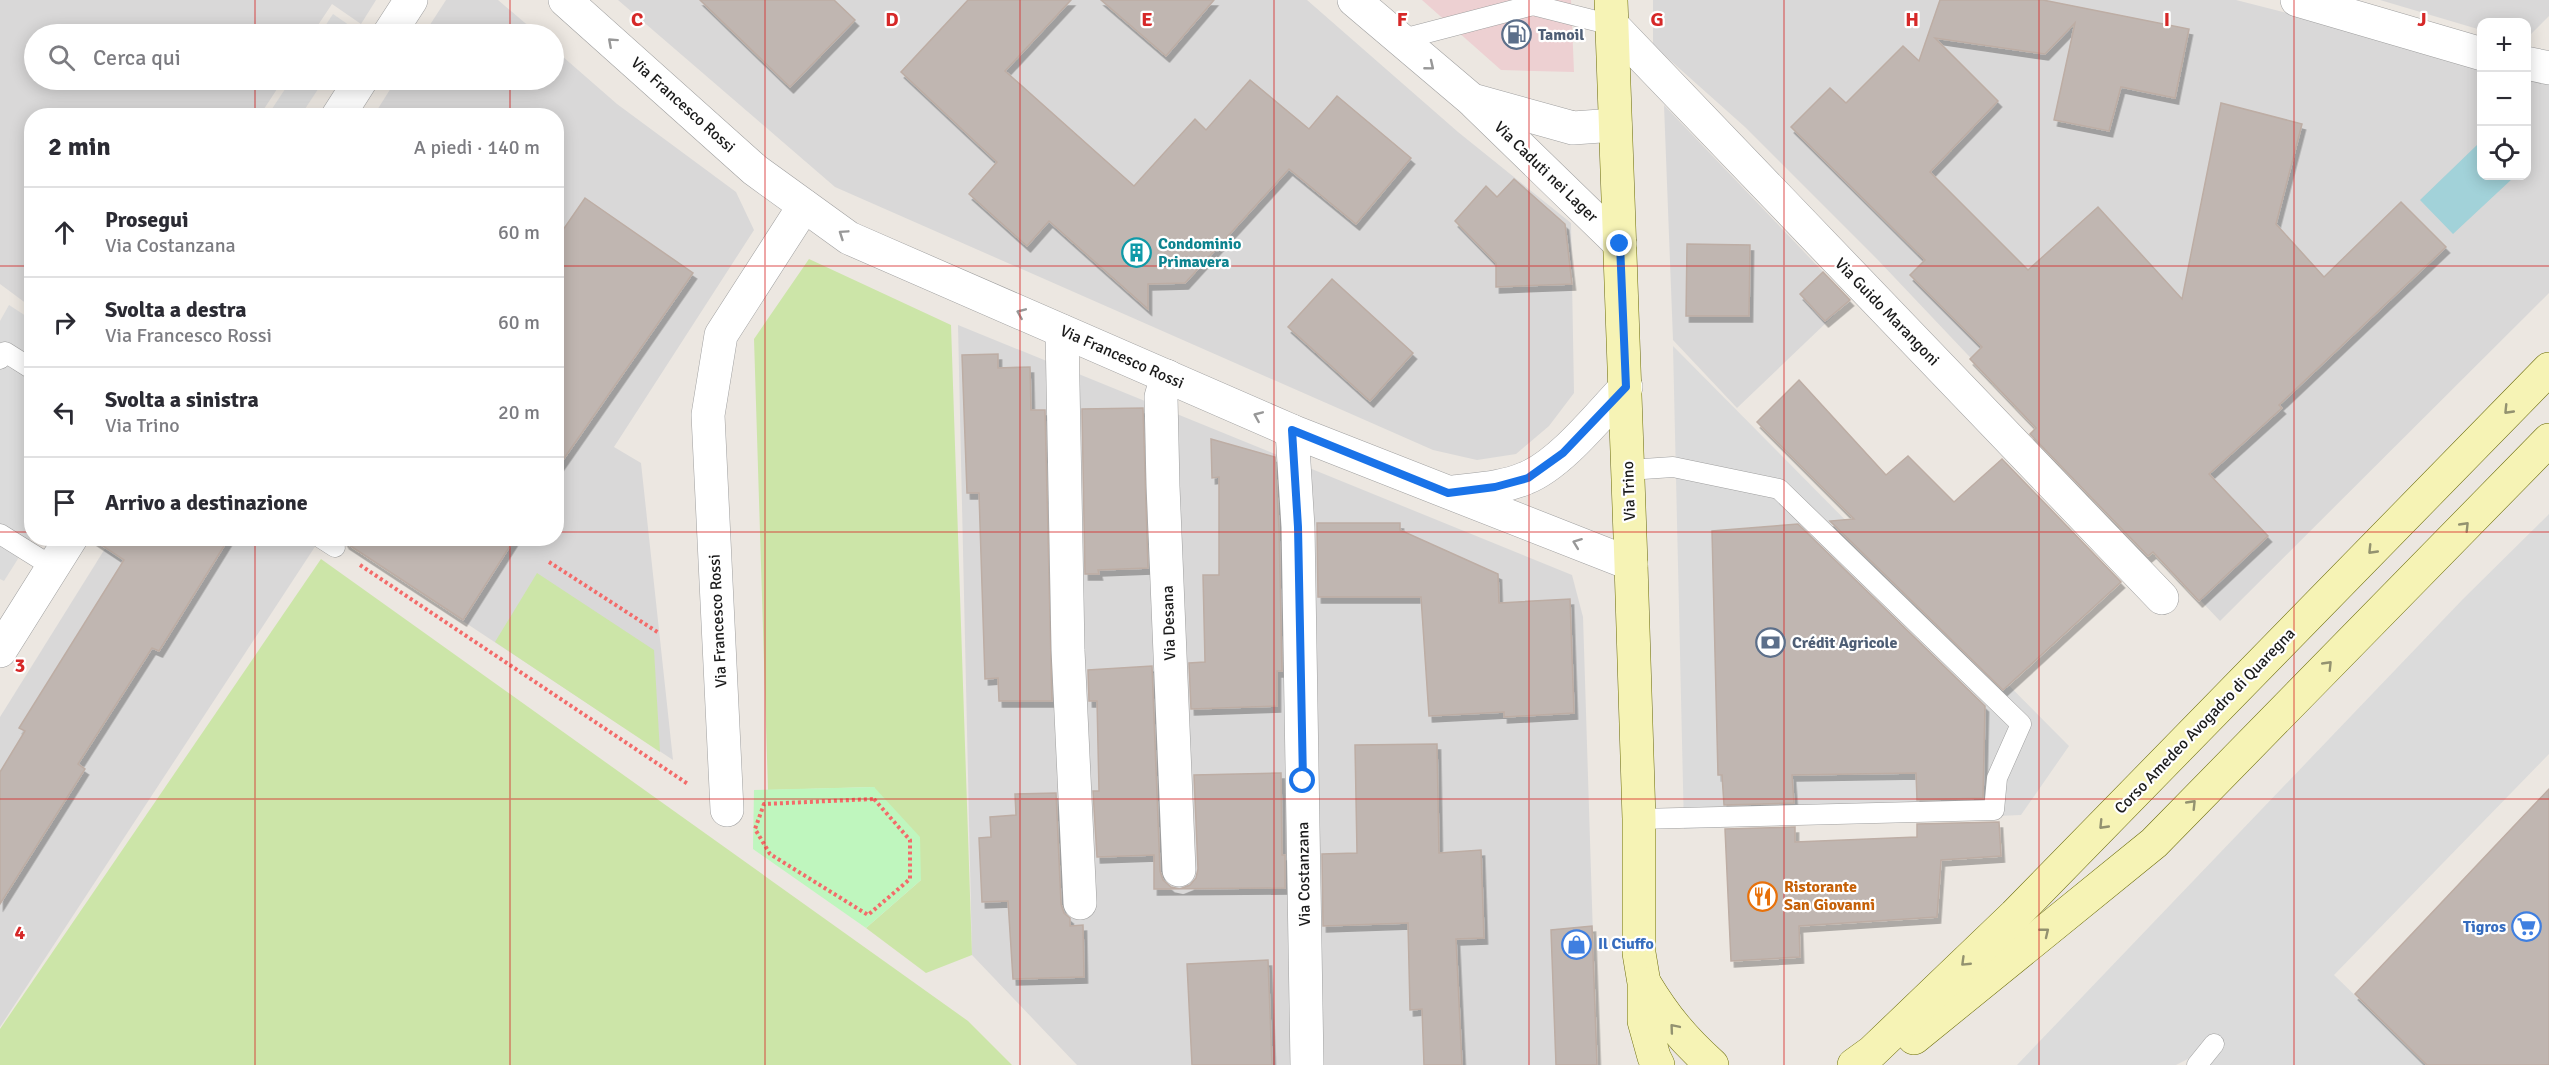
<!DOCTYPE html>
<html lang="it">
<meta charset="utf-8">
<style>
body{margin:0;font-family:Signika,sans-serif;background:#f2f2f3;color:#2b2b33}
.controls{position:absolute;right:18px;top:18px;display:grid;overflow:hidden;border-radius:12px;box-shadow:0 3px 15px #0003}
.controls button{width:54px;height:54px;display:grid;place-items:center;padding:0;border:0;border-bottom:2px solid #e1e1e2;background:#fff;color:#2b2b33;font:30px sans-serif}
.stop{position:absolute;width:18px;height:18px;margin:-14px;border:4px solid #1a73e8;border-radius:50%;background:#fff}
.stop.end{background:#1a73e8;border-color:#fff;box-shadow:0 2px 6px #0008}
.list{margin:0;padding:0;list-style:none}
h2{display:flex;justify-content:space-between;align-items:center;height:78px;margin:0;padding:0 24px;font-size:26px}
h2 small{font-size:20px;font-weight:400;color:#7c7c81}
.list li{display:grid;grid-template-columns:39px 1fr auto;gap:18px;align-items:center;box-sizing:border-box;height:90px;padding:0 24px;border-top:2px solid #e1e1e2}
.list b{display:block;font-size:22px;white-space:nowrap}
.list p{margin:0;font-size:20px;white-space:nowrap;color:#7c7c81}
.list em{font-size:20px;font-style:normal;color:#7c7c81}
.icon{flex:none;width:33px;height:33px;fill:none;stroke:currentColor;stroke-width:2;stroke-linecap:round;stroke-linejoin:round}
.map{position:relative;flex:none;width:2549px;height:1065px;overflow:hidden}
.search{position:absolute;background:#fff;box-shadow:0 3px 15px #0003;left:24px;top:24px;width:540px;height:66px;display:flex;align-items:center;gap:15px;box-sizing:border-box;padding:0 21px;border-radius:33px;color:#7c7c81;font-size:22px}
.panel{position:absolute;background:#fff;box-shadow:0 3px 15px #0003;left:24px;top:108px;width:540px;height:438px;border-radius:24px}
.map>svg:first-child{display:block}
.residential{fill:#d9d8d8}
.commercial{fill:#edd0d2}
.grass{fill:#cce5a8}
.park{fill:#bff6be}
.parking{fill:#dbdbdb;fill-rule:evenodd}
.water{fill:#a2d2d9}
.building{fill:#c0b6b1;stroke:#bdada4;stroke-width:1.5;filter:url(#shadow)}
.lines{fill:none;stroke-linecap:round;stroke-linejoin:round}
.service-casing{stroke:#9f9f9f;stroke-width:21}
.minor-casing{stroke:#9f9f9f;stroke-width:34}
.secondary-casing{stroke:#6a6b09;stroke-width:34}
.path{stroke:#f36b6a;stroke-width:4;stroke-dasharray:3 3;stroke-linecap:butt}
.service{stroke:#fff;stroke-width:20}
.minor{stroke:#fff;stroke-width:33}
.secondary{stroke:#f6f3b5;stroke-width:33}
.oneway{stroke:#989898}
.oneway2{stroke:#939270}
.route{stroke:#1a73e8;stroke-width:8}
.grid{fill:none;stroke:#d62828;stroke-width:1.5;stroke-opacity:0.55}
.labels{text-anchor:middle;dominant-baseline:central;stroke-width:4.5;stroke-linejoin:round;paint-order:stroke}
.service-label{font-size:16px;font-weight:bold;fill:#4e5e75;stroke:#fff;text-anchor:start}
.street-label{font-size:16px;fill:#1b1b1b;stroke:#fff}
.culture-label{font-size:16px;font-weight:bold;fill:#0d838f;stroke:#fff;text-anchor:start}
.food-label{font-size:16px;font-weight:bold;fill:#c56008;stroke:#fff;text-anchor:start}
.shop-label{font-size:16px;font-weight:bold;fill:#366cbe;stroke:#fff;text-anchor:end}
.grid-label{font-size:20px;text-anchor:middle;font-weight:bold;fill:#d62828;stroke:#fff;stroke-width:4.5;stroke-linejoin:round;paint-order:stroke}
</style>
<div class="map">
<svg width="2549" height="1065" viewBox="0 0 2549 1065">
<defs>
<filter id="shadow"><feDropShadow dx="3.5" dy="6" stdDeviation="0" flood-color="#0004"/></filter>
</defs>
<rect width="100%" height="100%" fill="#ece7e1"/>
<g class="residential">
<path d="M0 0H376L361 24 332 4 312 34H34V80H283L260 115 32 116 31 307 0 284Z"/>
<path d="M446 0H498L538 34H424Z"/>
<path d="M618 0H1307L1458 132 1571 223 1574 393 1549 426 1516 454 1477 460 1433 450 835 187Z"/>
<path d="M1653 0H2236L2481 63 2482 176H2526L2527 75 2549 81V293L2220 621 1877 259 1745 127 1653 45Z"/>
<path d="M2380 0H2549V16L2527 38 2526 22H2482L2481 30Z"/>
<path d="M554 49 617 104 736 192 754 230 614 447 641 463 673 760 339 539 556 538V116L374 115 396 80H554Z"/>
<path d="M1664 105 1850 300 1737 408 1673 340Z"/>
<path d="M958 325 1572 575 1583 617 1597 1065H1077L972 955Z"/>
<path d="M111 539H320L0 1027V717Z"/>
</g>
<path class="commercial" d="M1422 0H1571L1574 72 1501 70Z"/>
<g class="grass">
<path d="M809 259 951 325 972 955 926 973 866 928 921 880 874 787 768 790 754 339Z"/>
<path d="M321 559 968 1021 1012 1065H0V1029Z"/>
<path d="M537 573 654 650 660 752 495 642Z"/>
</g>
<path class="park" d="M874 787 920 837 921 880 866 928 753 849 754 790Z"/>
<g class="parking">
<path d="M333 14 356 30 353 34H320Z"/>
<path d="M291 80H324L301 115H268Z"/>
<path d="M9 305 32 320 31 538 4 581 0 579V321Z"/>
<path d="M1673 346 2069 746 2021 815 1684 829ZM1779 525 1983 711 1984 772 1719 775 1712 531Z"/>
<path d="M2549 514V754L2334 975 2427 1065H2197L2190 1058 2176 1065H2017L2463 599Z"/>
</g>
<path class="water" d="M2477 145 2481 150 2482 176H2508L2512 179 2453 234 2420 200Z"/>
<g class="building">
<path d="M700 0H834L855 20 790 87Z"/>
<path d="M968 0H1071L1005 71 1134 186 1195 119 1206 130 1250 80 1309 129 1337 96 1411 158 1356 224 1289 169 1185 283 1148 284V309L1049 221 1027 246 969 194 997 162 901 72Z"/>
<path d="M1101 0H1214L1166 56Z"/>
<path d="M1940 0H2043L2189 29 2175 98 2121 87 2109 131 2054 120 2075 23 2045 54 1935 38 1998 101 1930 172 2028 270 2098 207 2182 299 2221 103 2302 124 2276 224 2324 277 2401 202 2446 247 2279 405 2282 408 2209 474 2268 536 2199 601 2153 552 2148 556 2030 434 2036 428 1970 359 1982 347 1910 275 1925 260 1791 127 1830 88 1846 103 1903 46 1919 61Z"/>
<path d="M1514 179 1565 224 1572 284 1496 287V263L1455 221 1486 186 1497 197Z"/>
<path d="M585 198 693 273 556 470V240Z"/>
<path d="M1687 244 1750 245 1749 316H1686Z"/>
<path d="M1823 272 1850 300 1825 321 1800 294Z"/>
<path d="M1332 279 1413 353 1370 401 1288 327Z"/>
<path d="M998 354V368L1030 367 1031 410H1045L1052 701H999L998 678 985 679 979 493H967L962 355Z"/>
<path d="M1799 380 1886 475 1908 456 1954 502 2002 459 2121 582 2003 690 1830 521 1854 519 1757 422Z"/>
<path d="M1143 408 1148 568 1098 570 1099 574H1085L1082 409Z"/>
<path d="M1211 439 1275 457 1279 528 1282 671H1277V706L1191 709 1189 663 1205 662 1203 575H1219V477L1212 478Z"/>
<path d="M1317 523H1400V530L1498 574 1499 603 1570 599 1574 713 1504 717V712L1429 716 1421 597H1318Z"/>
<path d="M1798 524 1985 706 1983 798 1917 800 1916 773 1792 775 1794 803 1724 805 1722 775H1718L1712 531Z"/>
<path d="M91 538H229L159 651 152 648 78 764 85 769 0 904V772L25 731 19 728 124 560Z"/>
<path d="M343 538H515L463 620 346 543Z"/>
<path d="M1152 666 1160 871 1163 880 1171 887 1180 889 1190 885 1196 878 1198 869 1194 775 1281 773 1282 855H1285V888L1154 889V855L1097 857 1093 791H1099L1097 701H1089L1088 670Z"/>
<path d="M1437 744 1439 853 1481 850 1484 938 1456 939 1462 1065H1424L1422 1009 1410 1010 1408 923 1323 926 1322 854 1357 853 1355 745Z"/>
<path d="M2549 789V1065H2427L2355 994Z"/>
<path d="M1056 793 1061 904 1064 913 1070 918V926L1083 925 1084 977 1013 979 1008 901 982 902 979 838 991 837 990 817 1016 815 1015 794Z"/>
<path d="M1999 822 2001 856 1941 860 1937 917 1799 926 1800 957 1731 961 1725 829 1795 827V842L1917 837V824Z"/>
<path d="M1592 926 1597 1065H1556L1551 930Z"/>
<path d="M1268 960 1272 1065H1192L1187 964Z"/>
</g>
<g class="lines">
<defs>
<g id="service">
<path d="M1532 0 1533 5 1612 25"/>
<path d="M1399 40 1533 5"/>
<path d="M0 359 5 352 32 369"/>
<path d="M1628 470 1673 467 1779 489 2021 724 1997 778 1994 810 1639 819"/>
<path d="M0 534 53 567"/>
<path d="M321 538 335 547"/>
<path d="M2197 1065 2214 1044"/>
</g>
<g id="minor">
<path d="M565 0 755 170 849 238 1292 431 1631 564"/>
<path d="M1354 0 1472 100 1573 128 1615 125"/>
<path d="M2297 0 2482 54"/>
<path d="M1612 25 2162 598"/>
<path d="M389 34 411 0"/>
<path d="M2526 63 2549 68"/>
<path d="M1475 103 1620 244"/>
<path d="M338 116 361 80"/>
<path d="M1062 331 1068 650 1080 903"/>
<path d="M1167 376 1161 397 1163 486 1179 870"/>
<path d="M1292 431 1298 527 1307 1065"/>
<path d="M1453 492C1477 489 1503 488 1526 478 1561 464 1600 414 1626 387"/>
<path d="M0 651 71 538"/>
<path d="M727 810 708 415 721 335 804 206"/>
</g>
<g id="secondary">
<path d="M1611 0 1631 564 1639 819V953L1644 983V1021L1654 1057 1658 1065"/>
<path d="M1645 984C1665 1017 1683 1039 1712 1065"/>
<path d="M1914 1038 2154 843 2549 440"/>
<path d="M1854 1065 1872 1052 2015 915 2549 369"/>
</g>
</defs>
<use href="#service" class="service-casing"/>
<use href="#minor" class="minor-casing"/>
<use href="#secondary" class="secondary-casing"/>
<g class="path">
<path d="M549 562 659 633"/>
<path d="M360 565 688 784"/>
<path d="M874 799 910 840V879L868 915 770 854 755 829 764 804Z"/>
</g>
<use href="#service" class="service"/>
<use href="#minor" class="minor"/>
<use href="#secondary" class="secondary"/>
</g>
<defs><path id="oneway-chevron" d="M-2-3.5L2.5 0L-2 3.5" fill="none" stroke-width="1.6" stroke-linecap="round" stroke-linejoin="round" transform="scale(1.5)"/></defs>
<g class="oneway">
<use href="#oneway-chevron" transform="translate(612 42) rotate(-138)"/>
<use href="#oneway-chevron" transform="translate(1430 66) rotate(39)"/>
<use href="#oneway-chevron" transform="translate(843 234) rotate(-146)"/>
<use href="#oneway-chevron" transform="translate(1021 313) rotate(-157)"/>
<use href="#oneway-chevron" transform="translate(1258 416) rotate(-157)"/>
<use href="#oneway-chevron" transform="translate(1577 543) rotate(-159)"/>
</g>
<g class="oneway2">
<use href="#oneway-chevron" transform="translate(2508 410) rotate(134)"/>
<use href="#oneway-chevron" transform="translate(2465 526) rotate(-46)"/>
<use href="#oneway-chevron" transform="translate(2372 550) rotate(134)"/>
<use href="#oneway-chevron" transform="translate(2328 665) rotate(-46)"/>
<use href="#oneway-chevron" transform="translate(2192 804) rotate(-46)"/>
<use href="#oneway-chevron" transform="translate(2103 825) rotate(134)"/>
<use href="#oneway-chevron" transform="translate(2045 932) rotate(-39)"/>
<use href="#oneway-chevron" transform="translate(1965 962) rotate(136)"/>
<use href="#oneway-chevron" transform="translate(1674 1028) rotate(-130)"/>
</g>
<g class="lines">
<path class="route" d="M1303 781 1298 527 1292 430 1448 493 1495 487 1528 478 1563 453 1626 387 1620 244"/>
</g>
<path class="grid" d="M255 0V34M510 0V34M765 0V1065M1020 0V1065M1274 0V1065M1529 0V1065M1784 0V1065M2039 0V1065M2294 0V1065M255 80V116M510 80V116M0 266H32M556 266H2549M0 532H32M556 532H2549M255 538V1065M510 538V1065M0 799H2549"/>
<defs>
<symbol id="fuel-ring" viewBox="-11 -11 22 22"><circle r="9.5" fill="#fff" stroke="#5c6f8a" stroke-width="1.5"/><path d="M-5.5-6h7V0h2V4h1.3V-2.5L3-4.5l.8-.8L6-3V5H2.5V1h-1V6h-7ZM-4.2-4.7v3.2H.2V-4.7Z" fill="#5c6f8a"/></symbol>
<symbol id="building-ring" viewBox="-11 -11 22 22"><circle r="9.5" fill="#fff" stroke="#0f9aa8" stroke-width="1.5"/><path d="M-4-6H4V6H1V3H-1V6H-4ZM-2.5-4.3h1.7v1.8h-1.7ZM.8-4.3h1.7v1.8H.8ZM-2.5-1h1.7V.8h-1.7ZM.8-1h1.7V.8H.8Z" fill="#0f9aa8"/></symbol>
<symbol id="bank-ring" viewBox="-11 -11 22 22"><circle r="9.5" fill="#fff" stroke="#5c6f8a" stroke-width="1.5"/><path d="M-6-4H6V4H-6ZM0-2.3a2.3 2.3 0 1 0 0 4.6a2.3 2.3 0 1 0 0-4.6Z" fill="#5c6f8a"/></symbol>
<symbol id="restaurant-ring" viewBox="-11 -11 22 22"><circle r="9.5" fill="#fff" stroke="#e8710a" stroke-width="1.5"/><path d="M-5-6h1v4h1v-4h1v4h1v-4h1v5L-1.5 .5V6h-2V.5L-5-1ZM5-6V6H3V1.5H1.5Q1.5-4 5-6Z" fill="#e8710a"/></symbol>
<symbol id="supermarket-ring" viewBox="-11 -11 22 22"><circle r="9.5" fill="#fff" stroke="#3f7fe0" stroke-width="1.5"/><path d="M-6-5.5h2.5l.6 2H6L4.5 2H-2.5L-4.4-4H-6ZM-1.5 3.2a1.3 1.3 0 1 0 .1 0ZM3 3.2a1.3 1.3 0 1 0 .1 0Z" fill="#3f7fe0"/></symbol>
<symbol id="shop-ring" viewBox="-11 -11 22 22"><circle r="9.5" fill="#fff" stroke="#3f7fe0" stroke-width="1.5"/><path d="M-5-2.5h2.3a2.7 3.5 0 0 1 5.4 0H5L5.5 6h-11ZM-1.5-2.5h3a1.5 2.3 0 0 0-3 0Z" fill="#3f7fe0"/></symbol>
</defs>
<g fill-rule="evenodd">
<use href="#fuel-ring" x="1500" y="18" width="33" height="33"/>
<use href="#building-ring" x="1120" y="236" width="33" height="33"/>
<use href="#bank-ring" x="1754" y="626" width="33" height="33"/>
<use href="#restaurant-ring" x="1746" y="880" width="33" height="33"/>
<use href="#supermarket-ring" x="2510" y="910" width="33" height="33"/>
<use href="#shop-ring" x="1560" y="928" width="33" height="33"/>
</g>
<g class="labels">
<g class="service-label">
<text x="1538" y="35">Tamoil</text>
<text x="1792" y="643">Crédit Agricole</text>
</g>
<g class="street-label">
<text transform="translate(683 105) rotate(42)">Via Francesco Rossi</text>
<text transform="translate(1546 172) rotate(44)">Via Caduti nei Lager</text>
<text transform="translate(1887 312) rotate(46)">Via Guido Marangoni</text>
<text transform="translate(1122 357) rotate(24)">Via Francesco Rossi</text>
<text transform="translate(1629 491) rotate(-92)">Via Trino</text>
<text transform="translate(718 621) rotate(-93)">Via Francesco Rossi</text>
<text transform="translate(1169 623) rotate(-92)">Via Desana</text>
<text transform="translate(2205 721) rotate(-46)">Corso Amedeo Avogadro di Quaregna</text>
<text transform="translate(1304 874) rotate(-91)">Via Costanzana</text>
</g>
<g class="culture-label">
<text x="1158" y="244">Condominio<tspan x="1158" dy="18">Primavera</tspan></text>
</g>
<g class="food-label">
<text x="1784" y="887">Ristorante<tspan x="1784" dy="18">San Giovanni</tspan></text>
</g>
<g class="shop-label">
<text x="2506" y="927">Tigros</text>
<text x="1598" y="944" text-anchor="start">Il Ciuffo</text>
</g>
</g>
<g class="grid-label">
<text x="637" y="26">C</text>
<text x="892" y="26">D</text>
<text x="1147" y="26">E</text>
<text x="1402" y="26">F</text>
<text x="1657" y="26">G</text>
<text x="1912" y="26">H</text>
<text x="2167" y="26">I</text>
<text x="2422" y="26">J</text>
<text x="20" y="672">3</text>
<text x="20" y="939">4</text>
</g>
</svg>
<div class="controls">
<button>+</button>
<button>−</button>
<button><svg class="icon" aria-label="locate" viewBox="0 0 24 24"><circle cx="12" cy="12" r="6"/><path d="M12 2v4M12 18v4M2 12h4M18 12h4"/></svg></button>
</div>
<div class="stop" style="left:1303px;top:781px"></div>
<div class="stop end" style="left:1620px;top:244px"></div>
<div class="search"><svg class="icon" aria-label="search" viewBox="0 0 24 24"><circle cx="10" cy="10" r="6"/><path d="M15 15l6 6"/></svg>Cerca qui</div>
<section class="panel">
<h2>2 min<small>A piedi · 140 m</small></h2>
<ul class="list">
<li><svg class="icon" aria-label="ahead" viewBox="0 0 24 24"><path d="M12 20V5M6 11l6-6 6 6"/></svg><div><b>Prosegui</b><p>Via Costanzana</p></div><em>60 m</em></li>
<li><svg class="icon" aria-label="right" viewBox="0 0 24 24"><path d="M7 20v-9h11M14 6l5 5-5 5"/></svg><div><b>Svolta a destra</b><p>Via Francesco Rossi</p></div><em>60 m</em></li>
<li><svg class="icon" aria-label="left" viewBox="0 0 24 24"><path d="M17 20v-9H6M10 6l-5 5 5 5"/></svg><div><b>Svolta a sinistra</b><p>Via Trino</p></div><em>20 m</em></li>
<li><svg class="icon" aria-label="arrive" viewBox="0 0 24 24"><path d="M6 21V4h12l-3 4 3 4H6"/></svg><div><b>Arrivo a destinazione</b></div></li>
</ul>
</section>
</div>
